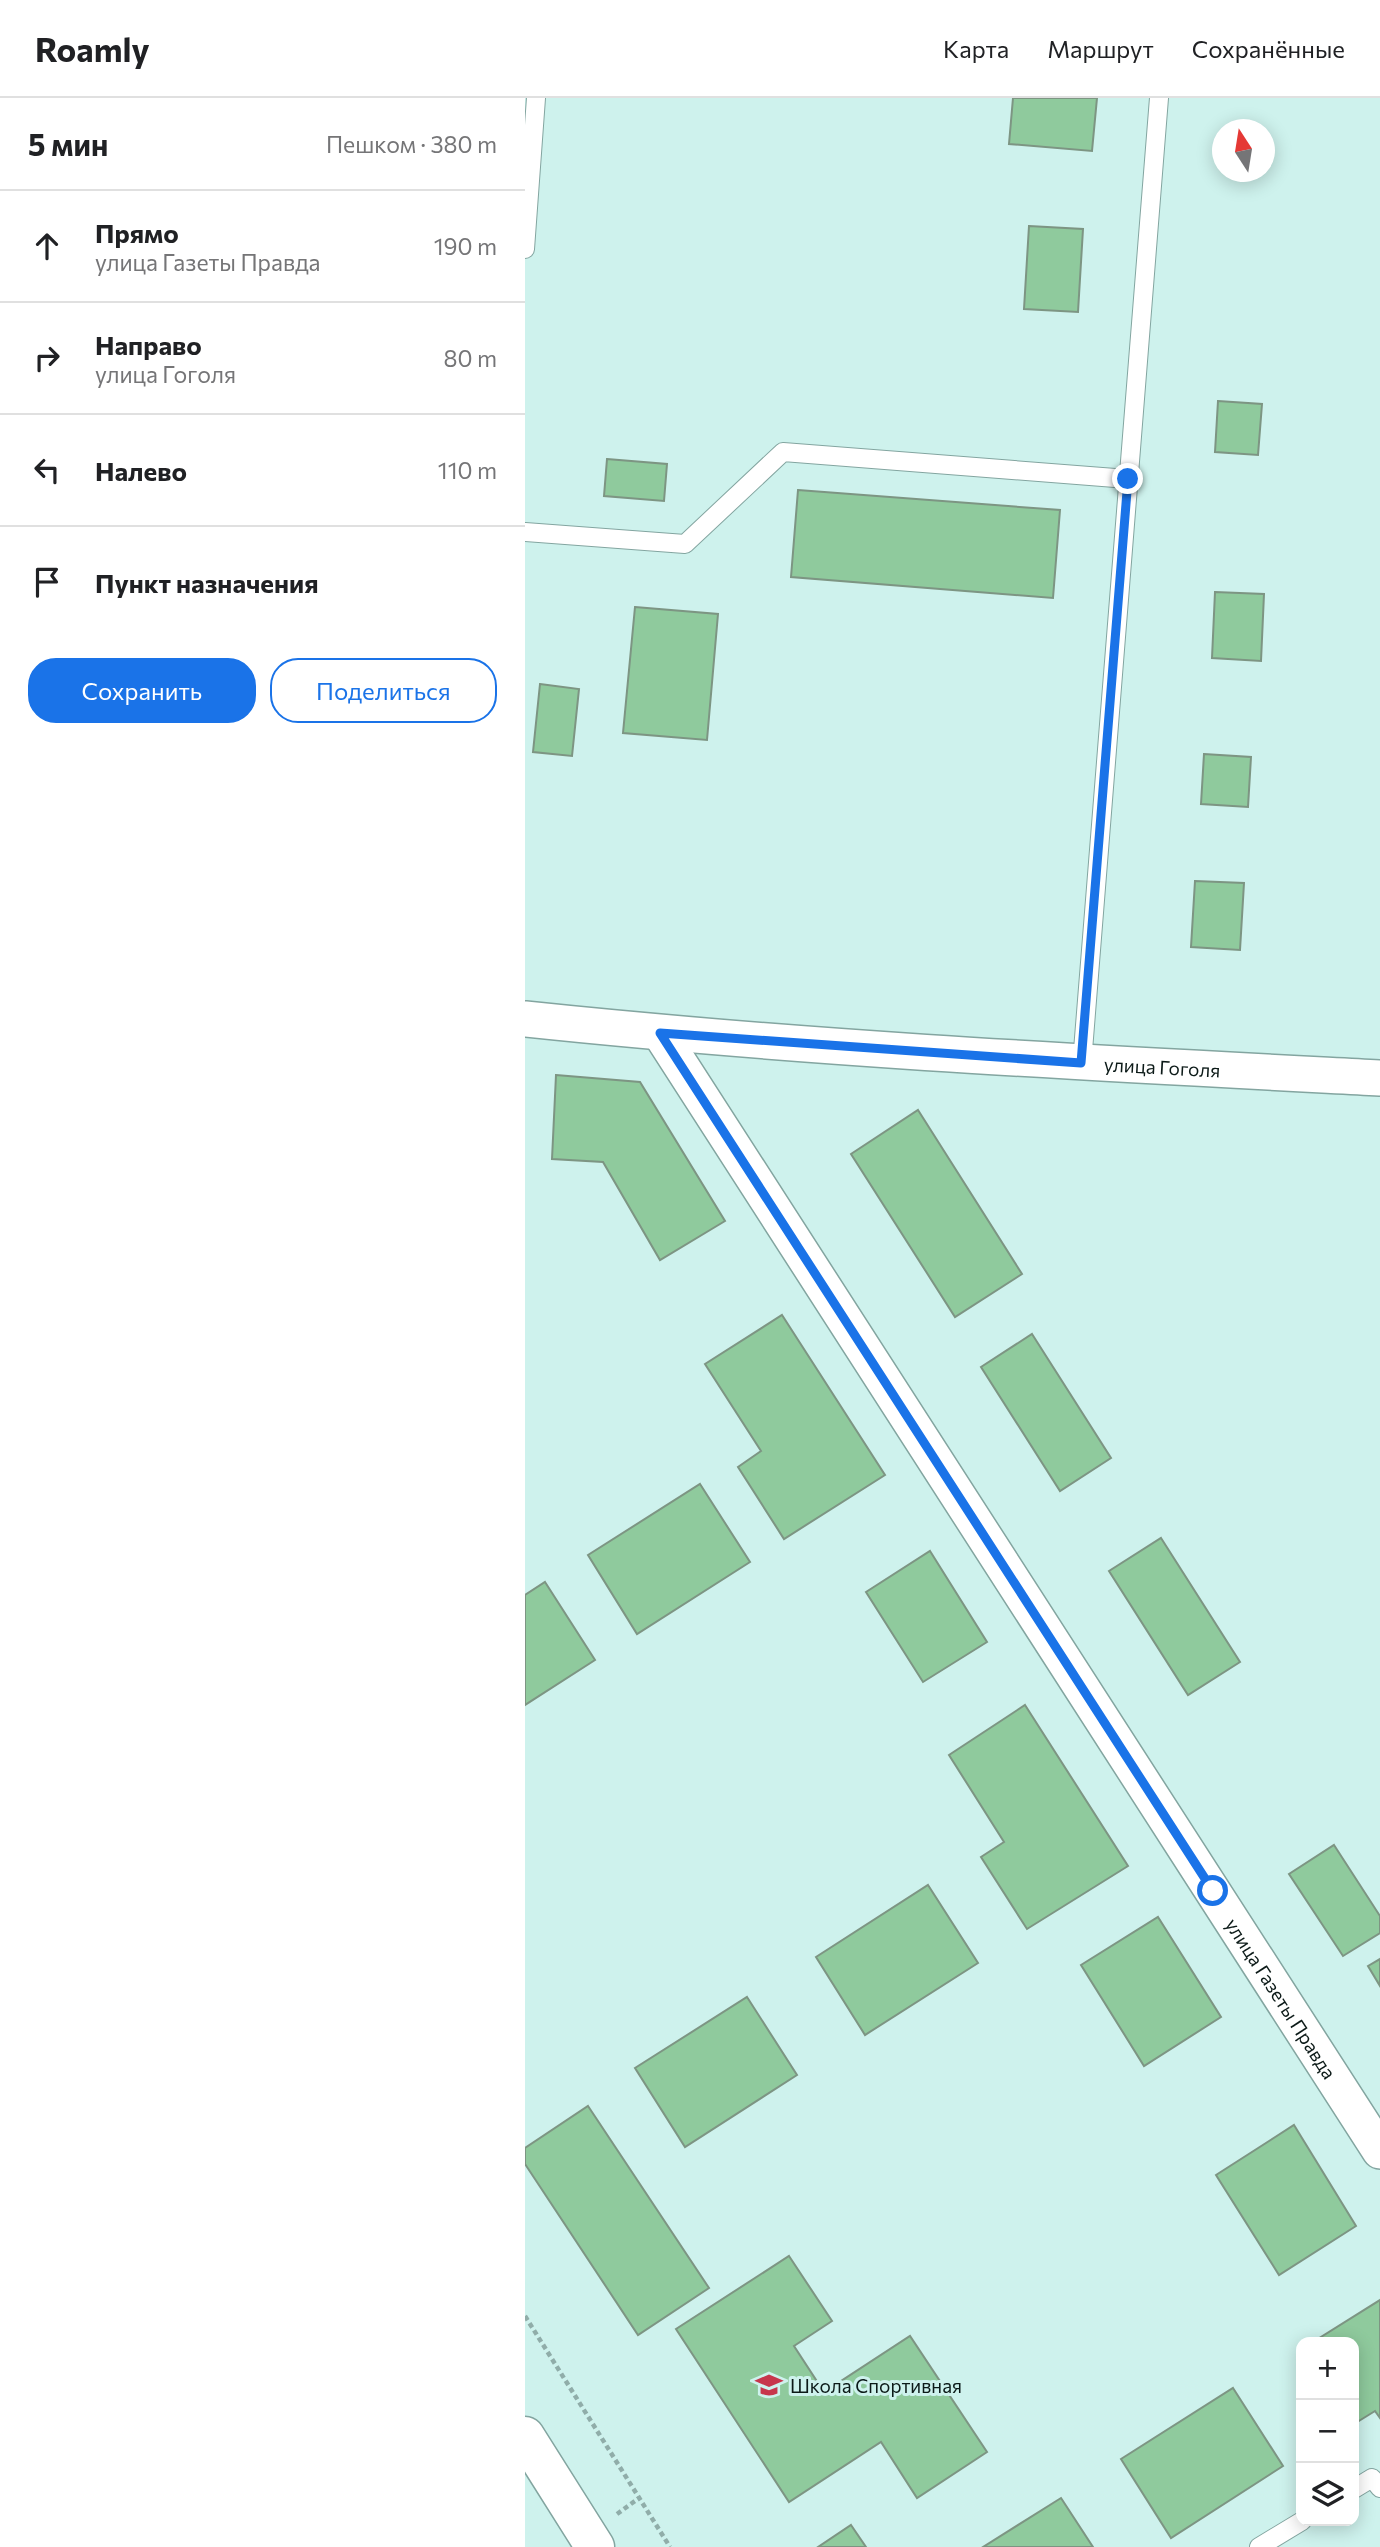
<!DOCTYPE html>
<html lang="ru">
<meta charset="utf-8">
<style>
body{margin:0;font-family:Commissioner,sans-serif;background:#f6f6f6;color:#202124}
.controls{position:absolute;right:21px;bottom:21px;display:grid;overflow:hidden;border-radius:14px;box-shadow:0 4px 18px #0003}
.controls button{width:63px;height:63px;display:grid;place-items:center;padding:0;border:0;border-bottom:2px solid #e0e0e0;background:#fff;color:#202124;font:35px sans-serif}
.compass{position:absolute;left:687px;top:21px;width:63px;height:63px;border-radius:50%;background:#fff;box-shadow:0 4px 18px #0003;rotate:348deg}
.stop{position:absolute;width:21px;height:21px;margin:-16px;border:5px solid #1a73e8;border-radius:50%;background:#fff}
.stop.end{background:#1a73e8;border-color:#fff;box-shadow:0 2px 7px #0008}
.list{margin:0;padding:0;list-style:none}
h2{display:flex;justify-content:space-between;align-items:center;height:91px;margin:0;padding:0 28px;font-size:30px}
h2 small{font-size:23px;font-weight:400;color:#757577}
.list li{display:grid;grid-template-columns:46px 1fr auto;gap:21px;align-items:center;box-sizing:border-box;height:112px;padding:0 28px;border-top:2px solid #e0e0e0}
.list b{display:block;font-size:26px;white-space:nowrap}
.list p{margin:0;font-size:23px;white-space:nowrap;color:#757577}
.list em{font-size:23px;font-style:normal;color:#757577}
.actions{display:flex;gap:14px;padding:21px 28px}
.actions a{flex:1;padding:16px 0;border:2px solid #1a73e8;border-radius:28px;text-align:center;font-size:24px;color:#1a73e8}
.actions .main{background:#1a73e8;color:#fff}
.icon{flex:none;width:38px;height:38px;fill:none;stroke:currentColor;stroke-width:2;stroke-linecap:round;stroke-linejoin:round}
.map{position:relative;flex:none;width:855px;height:2449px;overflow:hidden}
header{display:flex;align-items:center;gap:42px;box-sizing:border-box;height:98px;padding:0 35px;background:#fff;border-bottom:2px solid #e0e0e0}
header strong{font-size:33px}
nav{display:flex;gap:38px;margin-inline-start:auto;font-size:24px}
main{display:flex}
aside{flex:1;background:#fff}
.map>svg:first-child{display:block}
.building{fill:#8fca9d;stroke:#7d9583;stroke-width:2}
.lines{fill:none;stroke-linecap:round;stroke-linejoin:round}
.service-casing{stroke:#83a5a0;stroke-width:20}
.minor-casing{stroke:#83a5a0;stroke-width:38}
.secondary-casing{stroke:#83a5a0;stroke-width:41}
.path{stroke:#90ada9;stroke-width:4.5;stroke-dasharray:5 3.5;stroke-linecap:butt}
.service{stroke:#fff;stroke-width:18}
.minor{stroke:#fff;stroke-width:35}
.secondary{stroke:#fff;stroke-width:38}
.route{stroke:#1a73e8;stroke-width:9}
.labels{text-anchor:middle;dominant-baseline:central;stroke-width:6;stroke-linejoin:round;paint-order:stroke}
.street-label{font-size:19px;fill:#0c1a18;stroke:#cef2ed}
.poi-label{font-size:19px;fill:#0c1a18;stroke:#cef2ed;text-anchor:start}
</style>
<header>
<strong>Roamly</strong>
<nav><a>Карта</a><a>Маршрут</a><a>Сохранённые</a></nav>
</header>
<main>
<aside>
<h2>5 мин<small>Пешком · 380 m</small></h2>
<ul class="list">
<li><svg class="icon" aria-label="ahead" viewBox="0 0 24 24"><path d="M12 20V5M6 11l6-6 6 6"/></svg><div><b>Прямо</b><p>улица Газеты Правда</p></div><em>190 m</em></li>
<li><svg class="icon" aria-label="right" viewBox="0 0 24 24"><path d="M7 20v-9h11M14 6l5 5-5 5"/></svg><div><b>Направо</b><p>улица Гоголя</p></div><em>80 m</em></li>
<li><svg class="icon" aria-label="left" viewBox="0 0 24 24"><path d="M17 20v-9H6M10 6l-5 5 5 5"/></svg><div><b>Налево</b></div><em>110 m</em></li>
<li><svg class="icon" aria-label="arrive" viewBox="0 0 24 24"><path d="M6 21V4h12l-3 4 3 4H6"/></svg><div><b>Пункт назначения</b></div></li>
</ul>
<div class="actions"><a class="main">Сохранить</a><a>Поделиться</a></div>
</aside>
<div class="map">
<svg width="855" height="2449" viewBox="0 0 855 2449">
<rect width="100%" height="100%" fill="#cef2ed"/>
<g class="building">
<path d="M488 0H572L567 53 484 46Z"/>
<path d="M504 128 558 131 553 214 499 211Z"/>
<path d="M693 303 737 306 733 357 690 354Z"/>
<path d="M82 361 142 366 139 403 79 398Z"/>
<path d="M273 392 535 412 528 500 266 479Z"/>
<path d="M690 494 739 496 736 563 687 560Z"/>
<path d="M110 509 193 516 182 642 98 635Z"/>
<path d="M15 586 54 591 47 658 8 654Z"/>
<path d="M679 656 726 659 723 709 676 706Z"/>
<path d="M670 783 719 785 715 852 666 849Z"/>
<path d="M31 977 115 984 200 1123 135 1162 78 1064 27 1061Z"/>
<path d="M393 1012 497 1176 430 1219 326 1056Z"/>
<path d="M257 1217 360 1377 259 1441 213 1369 236 1353 180 1266Z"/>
<path d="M507 1236 586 1360 535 1393 456 1269Z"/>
<path d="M175 1386 225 1464 112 1536 63 1457Z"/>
<path d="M636 1440 715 1564 663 1597 584 1473Z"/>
<path d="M405 1453 462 1544 398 1584 341 1494Z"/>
<path d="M20 1484 70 1562 0 1607V1497Z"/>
<path d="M500 1607 603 1768 502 1831 456 1759 479 1744 424 1657Z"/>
<path d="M809 1747 855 1818V1835L818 1858 764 1776Z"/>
<path d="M403 1787 453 1865 340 1937 291 1859Z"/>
<path d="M633 1819 696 1919 619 1968 556 1867Z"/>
<path d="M855 1861V1888L843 1868Z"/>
<path d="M222 1899 272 1977 160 2049 110 1970Z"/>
<path d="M63 2008 184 2190 113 2237 0 2066V2050Z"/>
<path d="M769 2027 831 2128 754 2177 691 2077Z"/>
<path d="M264 2158 307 2223 269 2248 299 2294 385 2238 462 2354 392 2400 356 2344 264 2404 151 2231Z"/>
<path d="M855 2202V2320L850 2313 829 2326V2244H788Z"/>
<path d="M708 2290 758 2368 646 2440 596 2361Z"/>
<path d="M536 2400 568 2449H458Z"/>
<path d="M326 2427 341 2449H293Z"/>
</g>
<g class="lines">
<defs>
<g id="service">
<path d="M0 151 11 0"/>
<path d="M0 434 160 446 258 354 603 381"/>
<path d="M557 965 634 0"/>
<path d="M829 2391 847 2380 855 2390"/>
<path d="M734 2449 777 2423"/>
</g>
<g id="minor">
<path id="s1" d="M0 921C284 951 570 965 855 980"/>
<path id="s2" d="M135 935 855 2053"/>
</g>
<path id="secondary" d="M0 2338 70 2449"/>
</defs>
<use href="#service" class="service-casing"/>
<use href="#minor" class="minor-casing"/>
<use href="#secondary" class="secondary-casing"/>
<g class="path">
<path d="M0 2218 145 2449"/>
<path d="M92 2416 114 2400"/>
</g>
<use href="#service" class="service"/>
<use href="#minor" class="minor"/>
<use href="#secondary" class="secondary"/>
</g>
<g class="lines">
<path class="route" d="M603 381 556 965 135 935 688 1793"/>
</g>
<defs>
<symbol id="school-bare" viewBox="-9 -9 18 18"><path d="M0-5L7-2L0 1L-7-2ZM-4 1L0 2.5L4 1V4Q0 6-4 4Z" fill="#c7364c" stroke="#cef2ed" stroke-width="2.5" paint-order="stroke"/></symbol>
</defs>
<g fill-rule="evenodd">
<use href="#school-bare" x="225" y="2268" width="38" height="38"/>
</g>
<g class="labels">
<g class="street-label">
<text stroke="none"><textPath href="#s1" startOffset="639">улица Гоголя</textPath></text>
<text stroke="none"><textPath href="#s2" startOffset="1148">улица Газеты Правда</textPath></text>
</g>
<g class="poi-label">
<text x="265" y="2287">Школа Спортивная</text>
</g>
</g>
</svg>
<div class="controls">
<button>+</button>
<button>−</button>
<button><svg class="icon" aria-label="layers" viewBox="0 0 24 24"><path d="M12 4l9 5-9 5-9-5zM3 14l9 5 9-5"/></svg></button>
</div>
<svg class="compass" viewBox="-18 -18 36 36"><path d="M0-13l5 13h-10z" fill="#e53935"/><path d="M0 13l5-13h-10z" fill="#757577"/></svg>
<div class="stop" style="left:688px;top:1793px"></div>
<div class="stop end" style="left:603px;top:381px"></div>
</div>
</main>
